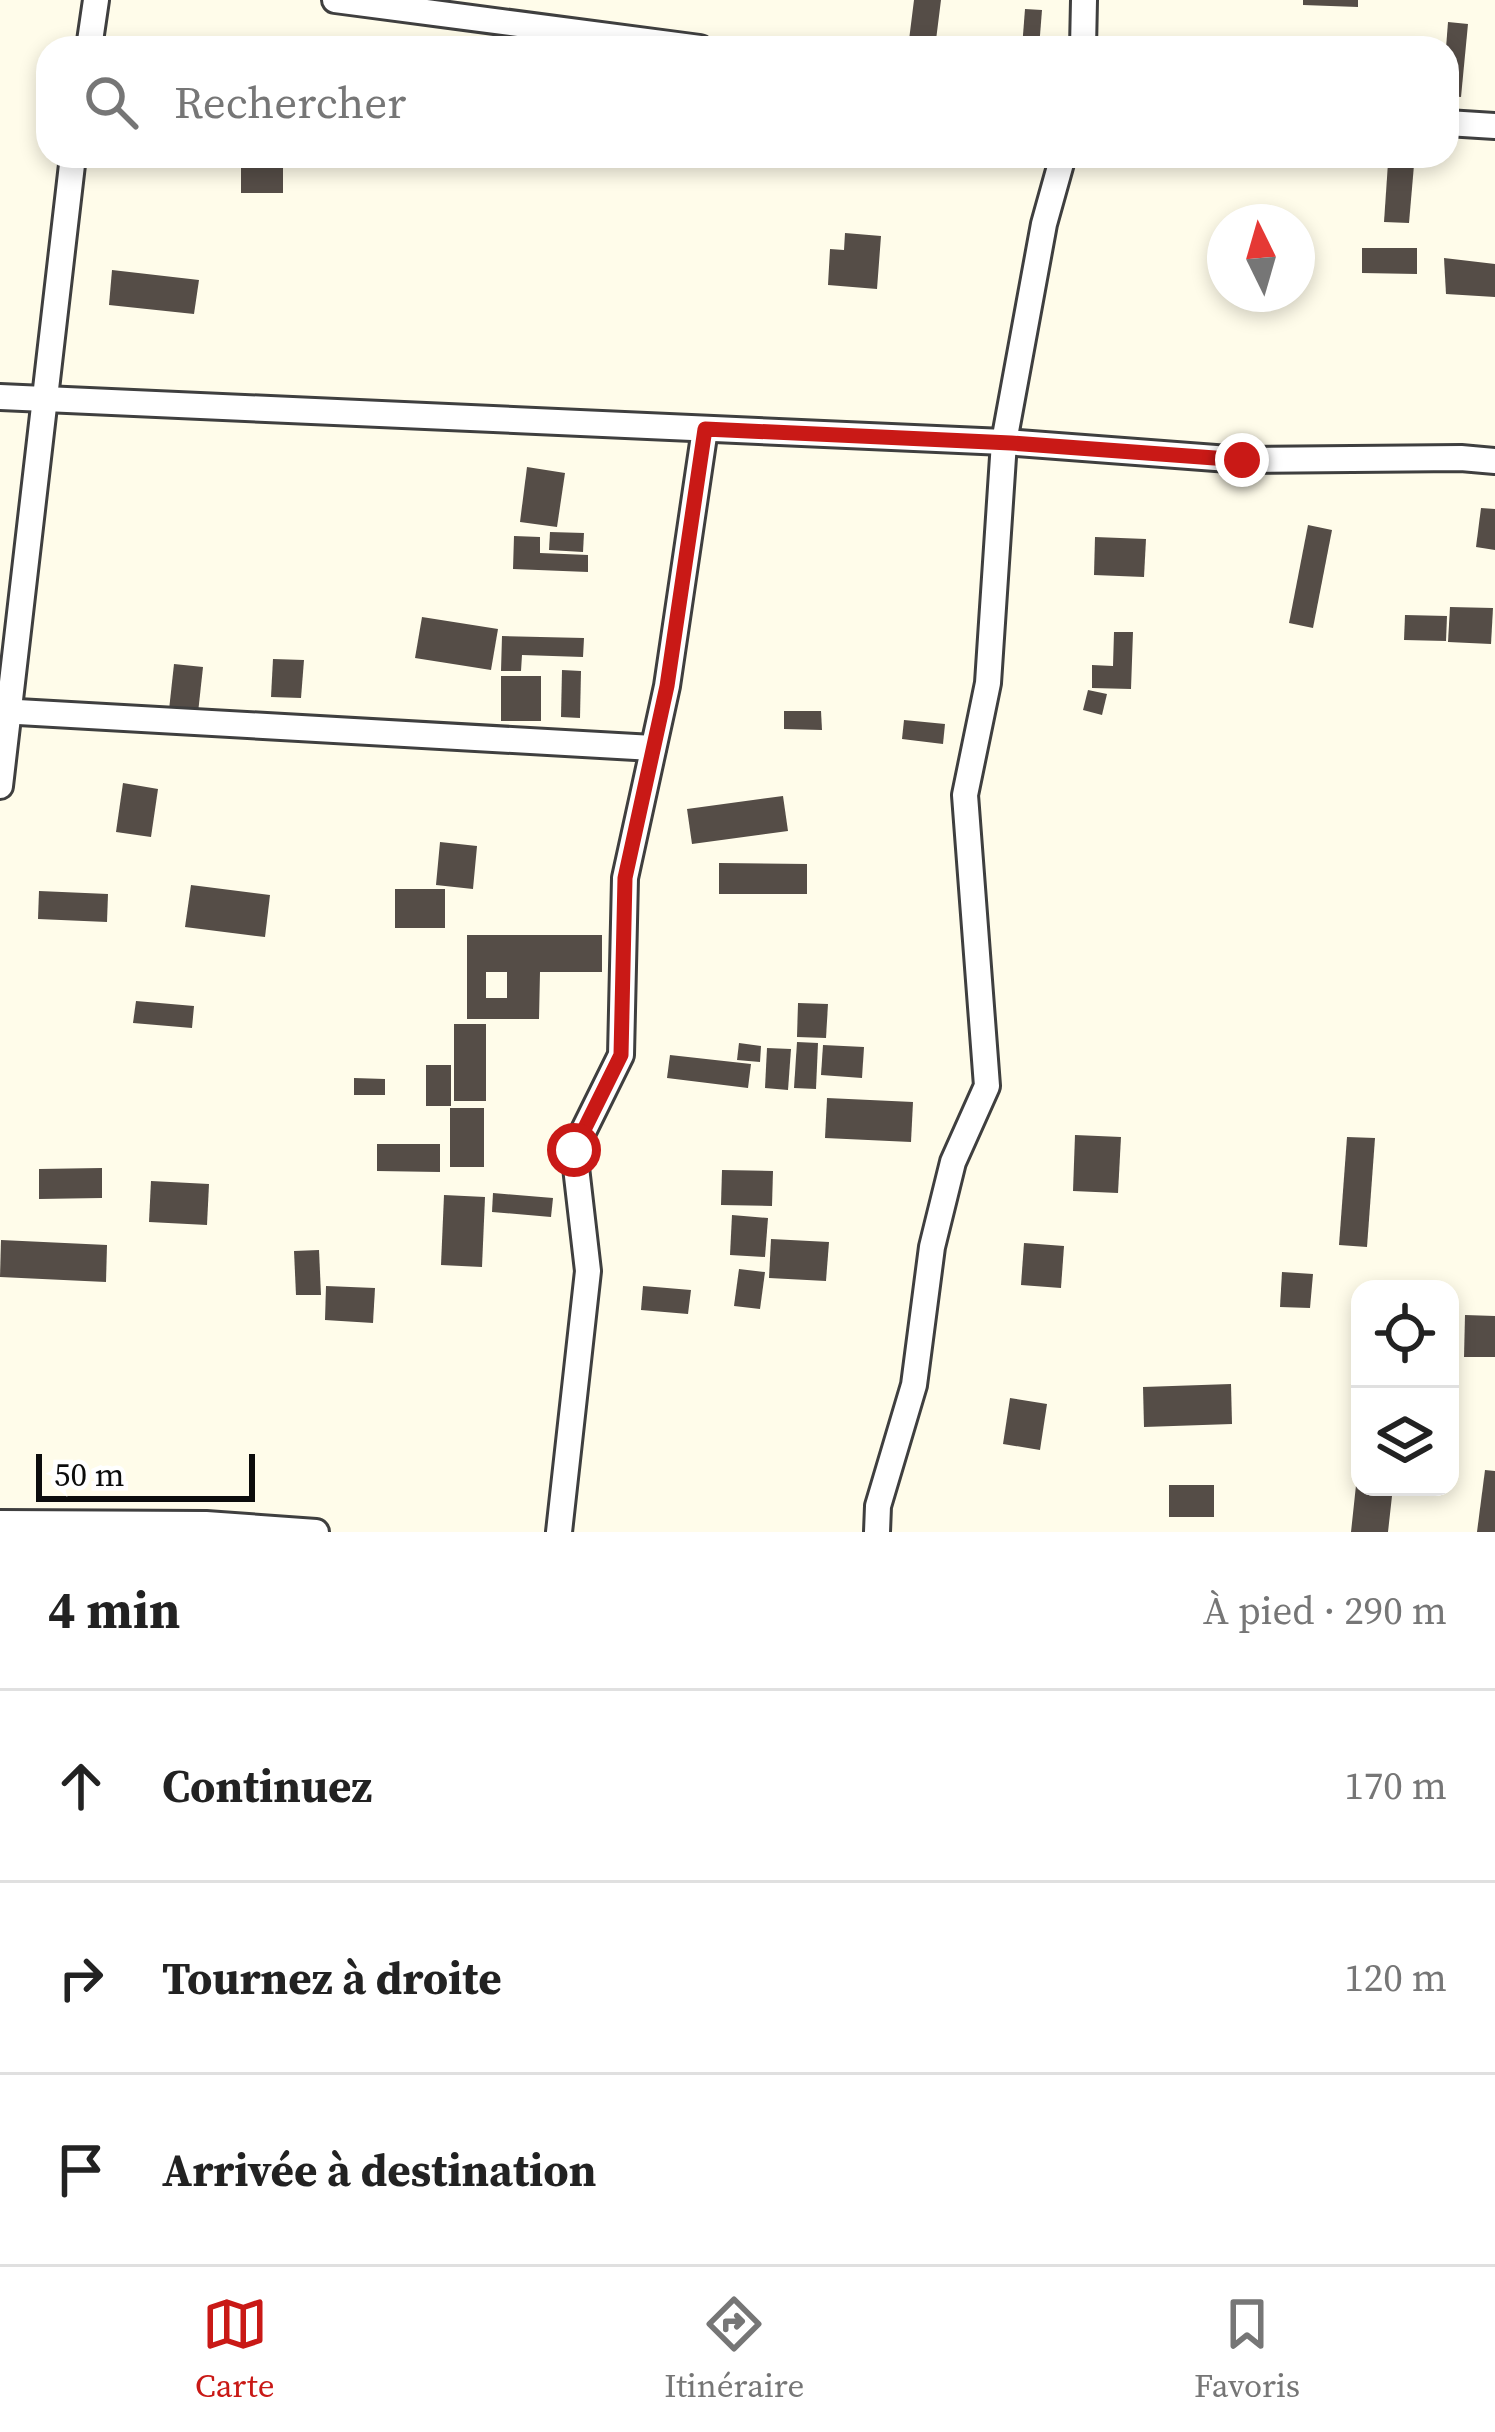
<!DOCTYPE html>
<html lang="fr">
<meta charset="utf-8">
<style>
body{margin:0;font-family:"Source Serif 4",serif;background:#f6f6f6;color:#222}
.controls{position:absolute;right:36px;bottom:36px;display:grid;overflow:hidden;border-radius:24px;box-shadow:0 6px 18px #0003}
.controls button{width:108px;height:108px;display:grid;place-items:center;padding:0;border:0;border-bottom:3px solid #e0e0e0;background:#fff;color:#222;font:60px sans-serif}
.compass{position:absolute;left:1207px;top:204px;width:108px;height:108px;border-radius:50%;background:#fff;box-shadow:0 6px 18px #0003;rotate:355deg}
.scale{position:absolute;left:36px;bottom:30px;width:219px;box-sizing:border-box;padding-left:12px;border:6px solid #0c0c0c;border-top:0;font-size:33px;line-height:42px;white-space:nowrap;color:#0c0c0c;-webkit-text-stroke:9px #fff;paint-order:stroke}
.stop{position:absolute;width:36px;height:36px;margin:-27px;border:9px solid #c91916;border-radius:50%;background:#fff}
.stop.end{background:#c91916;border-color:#fff;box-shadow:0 3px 12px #0008}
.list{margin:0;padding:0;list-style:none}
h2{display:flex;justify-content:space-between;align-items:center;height:156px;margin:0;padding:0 48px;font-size:51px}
h2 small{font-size:39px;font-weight:400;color:#767676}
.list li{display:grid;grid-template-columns:78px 1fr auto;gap:36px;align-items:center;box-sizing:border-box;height:192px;padding:0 48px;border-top:3px solid #e0e0e0}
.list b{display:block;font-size:45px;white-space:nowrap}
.list em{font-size:39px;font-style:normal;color:#767676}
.icon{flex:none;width:66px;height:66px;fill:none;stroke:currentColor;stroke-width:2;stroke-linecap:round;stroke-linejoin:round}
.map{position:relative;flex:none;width:1495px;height:1532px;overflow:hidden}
.search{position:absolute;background:#fff;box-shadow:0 6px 18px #0003;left:36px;right:36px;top:36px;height:132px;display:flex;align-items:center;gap:30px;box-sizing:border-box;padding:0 42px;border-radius:36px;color:#767676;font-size:45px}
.sheet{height:732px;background:#fff}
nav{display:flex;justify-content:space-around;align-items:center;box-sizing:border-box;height:168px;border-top:3px solid #e0e0e0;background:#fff;font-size:33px;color:#767676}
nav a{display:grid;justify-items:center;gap:6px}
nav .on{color:#c91916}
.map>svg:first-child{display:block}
.building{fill:#554d47;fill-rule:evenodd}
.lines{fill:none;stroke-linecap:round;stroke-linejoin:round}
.minor-casing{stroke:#3f3f3f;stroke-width:30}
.minor{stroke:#fff;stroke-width:24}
.route{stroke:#c91916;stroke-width:15}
</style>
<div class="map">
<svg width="1495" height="1532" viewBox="0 0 1495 1532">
<rect width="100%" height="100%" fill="#fffcea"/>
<g class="building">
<path d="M914 0H941L935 48H908Z"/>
<path d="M1303 0H1358V7L1303 5Z"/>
<path d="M1025 9 1042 10 1039 48H1022Z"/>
<path d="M1448 22 1468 24 1461 97 1447 96 1446 48Z"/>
<rect x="241" y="156" width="42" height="37"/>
<path d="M1388 163 1414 165 1409 223 1384 222Z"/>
<path d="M845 233 881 236 877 289 828 285 830 249 844 250Z"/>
<path d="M1362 248H1417V274L1362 273Z"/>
<path d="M1444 258 1495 264V297L1446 294Z"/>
<path d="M112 270 199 280 194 314 109 305Z"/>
<path d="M527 467 565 473 557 527 520 522Z"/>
<path d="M1481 508 1495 509V550L1476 547Z"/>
<path d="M1308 525 1332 530 1313 628 1289 623Z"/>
<path d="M550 532 584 533 583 552 549 550Z"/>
<path d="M514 536 540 537V553L588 555V572L513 569Z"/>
<path d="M1095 537 1146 539 1144 577 1094 575Z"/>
<path d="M1450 607 1493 608 1491 644 1448 642Z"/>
<path d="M1405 615 1447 616 1446 641 1404 640Z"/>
<path d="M422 617 498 629 491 670 415 658Z"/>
<path d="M1114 632H1133L1131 689 1092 688V665L1113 666Z"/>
<path d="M502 636 584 638 583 657 522 655 521 671H501Z"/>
<path d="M273 659 304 660 301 698 271 697Z"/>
<path d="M174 664 203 667 198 713 169 710Z"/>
<path d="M562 670 581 671 580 718 561 717Z"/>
<rect x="501" y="676" width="40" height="45"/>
<path d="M1088 690 1107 694 1102 715 1083 710Z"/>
<path d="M784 711H821L822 730 784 729Z"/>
<path d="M904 720 945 724 943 744 902 739Z"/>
<path d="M123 783 158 789 151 837 116 832Z"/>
<path d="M783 796 788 831 692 844 687 809Z"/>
<path d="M440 842 477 846 473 889 436 885Z"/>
<path d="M719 863 807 864V894H719Z"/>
<path d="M191 885 270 895 265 937 185 927Z"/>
<rect x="395" y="889" width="50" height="39"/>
<path d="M39 891 108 894 107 922 38 919Z"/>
<path d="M467 935H602V972H540L539 1019H467ZM486 972H507V998H486Z"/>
<path d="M136 1001 194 1006 192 1028 133 1023Z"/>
<path d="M798 1003 828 1004 826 1038 797 1037Z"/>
<rect x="454" y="1024" width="32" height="77"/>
<path d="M797 1042 818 1043 816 1089 794 1088Z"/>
<path d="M739 1043 761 1046 760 1062 737 1060Z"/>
<path d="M823 1045 864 1047 862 1078 821 1075Z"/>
<path d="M767 1048 791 1049 788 1090 765 1088Z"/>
<path d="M670 1055 751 1064 748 1088 667 1078Z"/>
<rect x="426" y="1065" width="25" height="41"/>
<path d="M354 1078 385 1079V1095H354Z"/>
<path d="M827 1098 913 1102 911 1142 825 1138Z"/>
<rect x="450" y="1108" width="34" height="59"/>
<path d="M1075 1135 1121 1137 1118 1193 1073 1191Z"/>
<path d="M1347 1137 1375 1138 1367 1247 1339 1245Z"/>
<path d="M377 1144H440V1172L377 1171Z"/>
<path d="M102 1168V1198L39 1199V1169Z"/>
<path d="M722 1170 773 1171 772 1206 721 1205Z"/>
<path d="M151 1181 209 1184 207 1225 149 1222Z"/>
<path d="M493 1193 553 1198 551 1217 492 1212Z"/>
<path d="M444 1195 485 1197 482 1267 441 1265Z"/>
<path d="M732 1215 768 1218 765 1257 730 1255Z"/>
<path d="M771 1239 829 1242 826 1281 769 1278Z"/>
<path d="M1 1240 107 1245 106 1282 0 1277Z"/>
<path d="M1024 1243 1064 1246 1061 1288 1021 1285Z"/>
<path d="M319 1250 321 1295H296L294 1251Z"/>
<path d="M739 1269 765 1272 760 1309 734 1306Z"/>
<path d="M1282 1272 1313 1274 1310 1308 1280 1307Z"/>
<path d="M326 1286 375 1288 373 1323 325 1320Z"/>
<path d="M643 1286 691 1290 688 1314 641 1310Z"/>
<path d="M1465 1315 1495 1316V1357H1464Z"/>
<path d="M1231 1384 1232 1424 1144 1427 1143 1387Z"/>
<path d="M1010 1398 1047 1404 1040 1450 1003 1444Z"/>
<path d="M1485 1470 1495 1471V1532H1477Z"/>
<path d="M1357 1476H1360V1487H1393L1388 1532H1351Z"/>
<rect x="1169" y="1485" width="45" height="32"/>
</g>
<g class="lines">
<defs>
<g id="minor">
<path d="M335 0 700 48"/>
<path d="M89 48 96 0"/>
<path d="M1083 48 1084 0"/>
<path d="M1447 123 1495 126"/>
<path d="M0 397 1004 442 1242 460 1461 458 1495 461"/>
<path d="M0 711 653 748"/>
<path d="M0 786 73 156"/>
<path d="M0 1523 206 1524 316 1532"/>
<path d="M559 1532 588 1271 574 1150 621 1055 625 878 667 686 705 429"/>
<path d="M877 1532 878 1506 914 1385 932 1247 953 1162 987 1086 965 795 988 683 1004 442 1044 224 1063 156"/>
</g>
</defs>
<use href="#minor" class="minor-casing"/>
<use href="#minor" class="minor"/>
</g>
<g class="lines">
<path class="route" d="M574 1150 621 1055 625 878 667 686 705 429 1011 443 1242 460"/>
</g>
</svg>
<div class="controls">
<button><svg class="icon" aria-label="locate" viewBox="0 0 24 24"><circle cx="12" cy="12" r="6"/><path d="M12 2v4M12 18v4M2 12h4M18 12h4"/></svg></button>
<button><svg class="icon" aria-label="layers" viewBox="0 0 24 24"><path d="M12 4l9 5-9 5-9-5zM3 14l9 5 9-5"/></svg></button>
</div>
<svg class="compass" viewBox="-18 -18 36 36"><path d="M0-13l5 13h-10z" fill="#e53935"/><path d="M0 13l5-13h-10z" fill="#767676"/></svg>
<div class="scale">50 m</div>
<div class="stop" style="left:574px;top:1150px"></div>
<div class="stop end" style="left:1242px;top:460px"></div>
<div class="search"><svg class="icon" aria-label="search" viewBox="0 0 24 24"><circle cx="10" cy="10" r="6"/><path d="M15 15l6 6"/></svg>Rechercher</div>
</div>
<section class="sheet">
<h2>4 min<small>À pied · 290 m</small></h2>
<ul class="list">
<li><svg class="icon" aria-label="ahead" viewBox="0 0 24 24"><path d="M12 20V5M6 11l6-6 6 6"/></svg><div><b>Continuez</b></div><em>170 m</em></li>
<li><svg class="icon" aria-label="right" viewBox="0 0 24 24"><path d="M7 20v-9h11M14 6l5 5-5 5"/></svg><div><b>Tournez à droite</b></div><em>120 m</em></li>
<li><svg class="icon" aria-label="arrive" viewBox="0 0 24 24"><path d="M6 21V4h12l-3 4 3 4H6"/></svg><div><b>Arrivée à destination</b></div></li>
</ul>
</section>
<nav>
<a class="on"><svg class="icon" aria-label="map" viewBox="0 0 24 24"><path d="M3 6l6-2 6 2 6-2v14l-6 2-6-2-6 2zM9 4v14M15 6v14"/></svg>Carte</a>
<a><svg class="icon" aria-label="directions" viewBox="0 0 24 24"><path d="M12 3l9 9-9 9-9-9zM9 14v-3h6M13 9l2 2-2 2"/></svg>Itinéraire</a>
<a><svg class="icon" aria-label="saved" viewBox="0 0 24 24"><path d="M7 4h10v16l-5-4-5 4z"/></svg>Favoris</a>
</nav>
